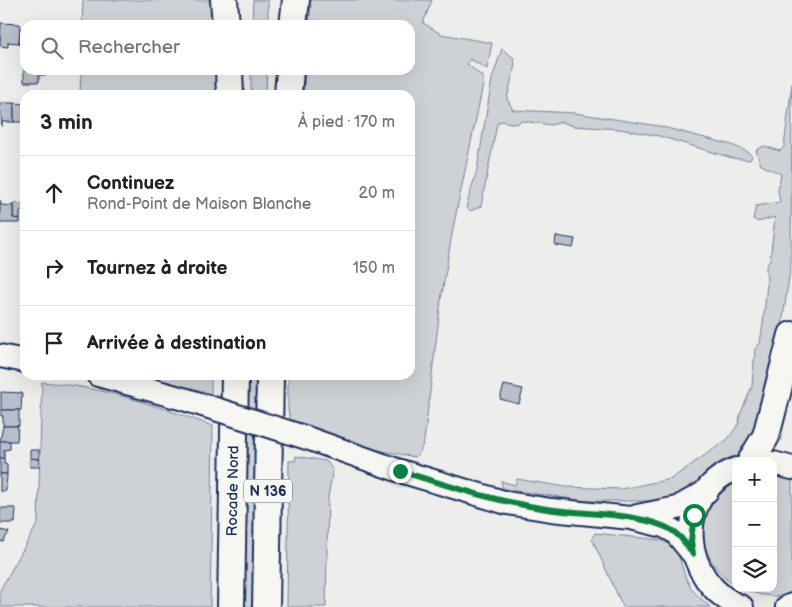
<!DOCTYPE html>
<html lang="fr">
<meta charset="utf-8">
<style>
body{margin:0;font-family:"Balsamiq Sans",sans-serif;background:#f2f2f2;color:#222}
.controls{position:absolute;right:15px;bottom:15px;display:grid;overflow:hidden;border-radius:10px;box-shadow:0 5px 20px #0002}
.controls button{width:45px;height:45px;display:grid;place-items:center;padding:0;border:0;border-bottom:1px solid #e0e0e0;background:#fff;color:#222;font:25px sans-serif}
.stop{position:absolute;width:15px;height:15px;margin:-11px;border:4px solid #0b8043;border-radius:50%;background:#fff}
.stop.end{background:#0b8043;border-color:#fff;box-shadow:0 1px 5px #0008}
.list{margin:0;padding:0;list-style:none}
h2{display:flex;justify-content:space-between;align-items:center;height:65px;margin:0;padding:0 20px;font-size:21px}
h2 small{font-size:16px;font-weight:400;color:#767676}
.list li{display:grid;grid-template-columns:32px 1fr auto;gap:15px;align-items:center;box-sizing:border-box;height:75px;padding:0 20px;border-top:1px solid #e0e0e0}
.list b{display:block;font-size:19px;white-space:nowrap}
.list p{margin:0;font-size:16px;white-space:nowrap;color:#767676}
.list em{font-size:16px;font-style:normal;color:#767676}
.icon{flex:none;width:28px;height:28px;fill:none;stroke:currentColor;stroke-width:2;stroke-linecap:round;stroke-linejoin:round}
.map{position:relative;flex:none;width:792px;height:607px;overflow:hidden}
.search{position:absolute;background:#fff;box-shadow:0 5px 20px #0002;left:20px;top:20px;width:395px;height:55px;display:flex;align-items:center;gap:12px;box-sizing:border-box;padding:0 18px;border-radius:15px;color:#767676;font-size:19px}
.panel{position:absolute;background:#fff;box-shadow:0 5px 20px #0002;left:20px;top:90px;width:395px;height:290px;border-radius:15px}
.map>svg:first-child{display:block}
.green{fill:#ced2d7;stroke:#74809a}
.building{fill:#b9bfc8;stroke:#1b2f5e}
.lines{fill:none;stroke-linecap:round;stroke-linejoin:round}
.primary-casing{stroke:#1b2f5e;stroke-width:26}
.highway-casing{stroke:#1b2f5e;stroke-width:30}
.primary{stroke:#f6f6f2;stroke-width:22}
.highway{stroke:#f6f6f2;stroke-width:26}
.primary-bridge-casing{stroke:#1b2f5e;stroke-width:26;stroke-linecap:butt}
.primary-bridge{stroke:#f6f6f2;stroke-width:22}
.route{stroke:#0b8043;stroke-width:6}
.labels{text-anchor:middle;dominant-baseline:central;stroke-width:4;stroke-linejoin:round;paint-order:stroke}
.shield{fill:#f6f6f2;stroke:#5d6b8a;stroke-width:1}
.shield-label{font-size:14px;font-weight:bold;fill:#1b2f5e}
.street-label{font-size:15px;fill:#1b2f5e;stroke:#f6f6f2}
</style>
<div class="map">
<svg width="792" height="607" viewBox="0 0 792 607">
<rect width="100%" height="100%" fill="#edeeec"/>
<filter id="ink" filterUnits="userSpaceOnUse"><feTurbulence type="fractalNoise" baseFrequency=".02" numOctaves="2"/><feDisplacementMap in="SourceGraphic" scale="10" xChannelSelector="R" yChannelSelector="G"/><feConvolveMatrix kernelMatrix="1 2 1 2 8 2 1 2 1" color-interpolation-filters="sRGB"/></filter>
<g filter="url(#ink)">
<g class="green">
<path d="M83 0H213L214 25H82Z"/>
<path d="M253 0H268V25H252Z"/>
<path d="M305 0H432L423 23 441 34 492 43 487 69 470 59 467 64 483 77V85L453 228 441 300 424 441 419 454 415 457 378 450 345 441 290 420 288 409V375H410V95H303L305 70H410V25H309L311 5 305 3Z"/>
<path d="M502 49 514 58 515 65 507 99 513 110 575 113 659 126 732 145 748 152 752 156 750 160 732 158 659 136 619 129 573 126 562 122 551 125 522 121 516 124 501 121 497 124 481 206 471 211 466 207 477 170 492 79Z"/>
<path d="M81 70H216V95H80Z"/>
<path d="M251 70H267L266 95H251Z"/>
<path d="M792 83 791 264 780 338 755 442 739 457 728 461 686 492 661 501H587L503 489 501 481 515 485 517 479 566 487 621 489 671 479 728 439 739 423 740 415 752 386 755 349 760 343 763 323 767 284 766 267 770 260 775 217 758 222 753 219 756 206 780 202 778 190 781 174 761 165 756 150 764 146 780 151 784 147Z"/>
<path d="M139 375H211V394Z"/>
<path d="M245 375H260L255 607H241Z"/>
<path d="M42 382C105 387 154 405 213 426L210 607H0V590L38 523Z"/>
<path d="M296 456 326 461 333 470 328 497 326 607H287L289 461H295Z"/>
<path d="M773 475 792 480V595C718 607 667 525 736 482V588H773Z"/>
<path d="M595 533 661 540 676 548 686 579 694 592 710 607H623L592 539Z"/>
</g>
<g class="building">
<path d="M1 23 20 24 19 43 8 42V47L0 46Z"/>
<path d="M20 29H25V44H19Z"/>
<path d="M24 68 25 70H47V75H39V82H24Z"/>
<path d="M0 103H14V122H2V127Z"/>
<path d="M14 103 25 104V122H14Z"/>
<path d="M24 192 25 211H20V219L13 218V203L24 204Z"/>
<path d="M0 200 1 205 13 206V218L20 219V223H0Z"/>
<path d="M556 236 575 239 573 248 555 245Z"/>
<path d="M504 385 523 389 519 404 500 399Z"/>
<path d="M1 392 22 393 21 410H1Z"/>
<path d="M1 410H19V426H3V416H1Z"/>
<path d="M3 426H18L17 441H0Z"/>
<path d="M0 441H10V449L4 450V458H0Z"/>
<path d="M30 450H39V459L30 458Z"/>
<path d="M0 458H4V464H7V474H0Z"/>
<path d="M30 458 39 459V467H30Z"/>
<path d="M0 474H7L6 491H0Z"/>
<path d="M0 508H16L15 523H0Z"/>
<path d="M0 530 9 532 3 542 0 541Z"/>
</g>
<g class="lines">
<defs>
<g id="primary">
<path d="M0 356 25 361"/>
<path d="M98 375 187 400"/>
<path d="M307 438 400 471 507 503 551 510 631 518 664 526 675 532 693 554"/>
<path d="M773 463 792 468"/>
<path d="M736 469C671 494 681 584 742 607"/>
<path d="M637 516 677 508 707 491"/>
<path d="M787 607 792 605"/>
</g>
<g id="highway">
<path d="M224 0 226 25"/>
<path d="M293 25 296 0"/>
<path d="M229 70 230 95"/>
<path d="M288 95 290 70"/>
<path d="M751 461 766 436 792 335"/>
<path d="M231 607 235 375"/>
<path d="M266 607 270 375"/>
</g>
</defs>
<use href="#primary" class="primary-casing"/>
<use href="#highway" class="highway-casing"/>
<use href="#primary" class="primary"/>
<use href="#highway" class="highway"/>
<defs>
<path id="primary-bridge" d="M187 400 307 438"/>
</defs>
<use href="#primary-bridge" class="primary-bridge-casing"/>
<use href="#primary-bridge" class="primary-bridge"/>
</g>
</g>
<g class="lines" filter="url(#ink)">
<path class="route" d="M400 471C449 486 497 502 547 509 585 515 627 512 663 526 677 531 685 542 693 554L691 541 694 515"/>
</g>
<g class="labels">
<rect class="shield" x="244" y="479.5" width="48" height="23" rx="4"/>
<g class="shield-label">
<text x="268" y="491">N 136</text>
</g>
<g class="street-label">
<text transform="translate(233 491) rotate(-89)">Rocade Nord</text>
</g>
</g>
</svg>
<div class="controls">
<button>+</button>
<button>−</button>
<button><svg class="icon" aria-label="layers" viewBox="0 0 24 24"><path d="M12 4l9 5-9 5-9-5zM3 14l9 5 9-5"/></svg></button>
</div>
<div class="stop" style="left:694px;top:515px"></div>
<div class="stop end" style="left:400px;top:471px"></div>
<div class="search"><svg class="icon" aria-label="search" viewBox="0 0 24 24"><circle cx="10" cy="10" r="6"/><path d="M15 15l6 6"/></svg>Rechercher</div>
<section class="panel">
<h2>3 min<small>À pied · 170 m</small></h2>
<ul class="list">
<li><svg class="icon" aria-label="ahead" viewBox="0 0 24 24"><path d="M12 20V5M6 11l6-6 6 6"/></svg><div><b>Continuez</b><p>Rond-Point de Maison Blanche</p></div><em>20 m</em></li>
<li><svg class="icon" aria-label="right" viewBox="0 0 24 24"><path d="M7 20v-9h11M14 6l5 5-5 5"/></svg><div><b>Tournez à droite</b></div><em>150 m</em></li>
<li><svg class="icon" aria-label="arrive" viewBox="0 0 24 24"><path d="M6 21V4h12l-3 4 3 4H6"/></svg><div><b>Arrivée à destination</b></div></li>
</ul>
</section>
</div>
